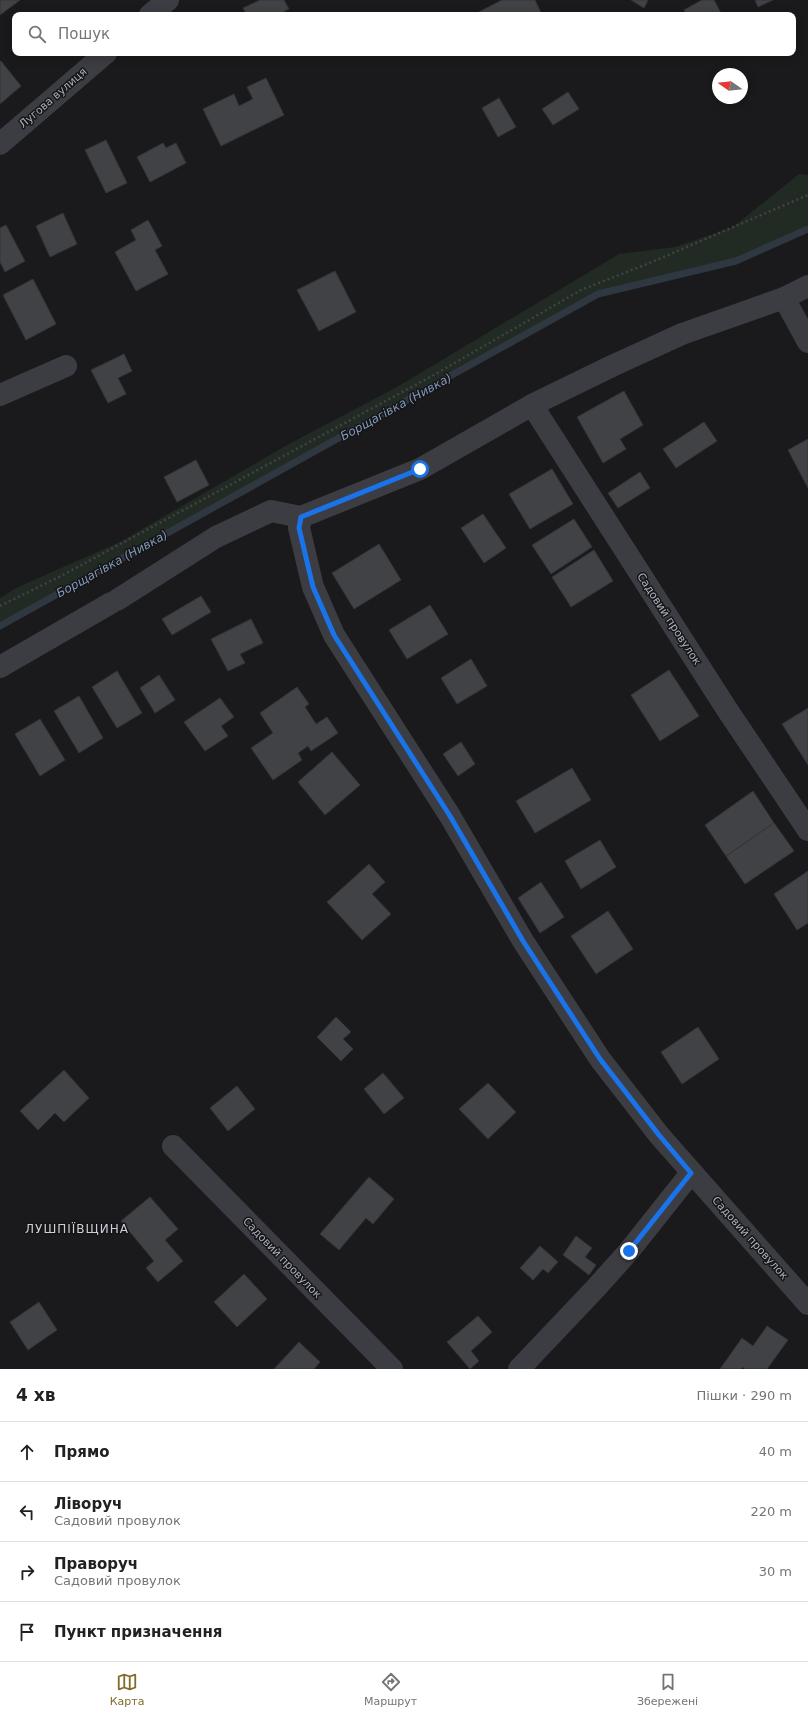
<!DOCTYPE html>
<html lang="uk">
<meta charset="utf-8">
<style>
body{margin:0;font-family:"DejaVu Sans",sans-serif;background:#f6f6f6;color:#202124}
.compass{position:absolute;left:712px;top:68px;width:36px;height:36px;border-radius:50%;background:#fff;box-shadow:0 2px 10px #0003;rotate:284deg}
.stop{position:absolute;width:12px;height:12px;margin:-9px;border:3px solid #1a73e8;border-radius:50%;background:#fff}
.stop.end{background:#1a73e8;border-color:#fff;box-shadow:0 1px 4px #0008}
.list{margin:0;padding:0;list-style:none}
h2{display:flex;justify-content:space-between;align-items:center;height:52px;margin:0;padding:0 16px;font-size:17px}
h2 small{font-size:13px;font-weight:400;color:#757577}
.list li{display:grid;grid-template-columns:26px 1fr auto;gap:12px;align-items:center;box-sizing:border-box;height:60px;padding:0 16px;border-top:1px solid #e0e0e0}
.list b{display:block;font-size:15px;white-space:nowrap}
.list p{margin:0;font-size:13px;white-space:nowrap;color:#757577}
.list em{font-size:13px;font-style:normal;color:#757577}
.icon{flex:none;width:22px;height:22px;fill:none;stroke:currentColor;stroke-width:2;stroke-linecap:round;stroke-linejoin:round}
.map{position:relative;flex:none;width:808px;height:1369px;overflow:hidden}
.search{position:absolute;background:#fff;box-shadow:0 2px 10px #0003;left:12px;right:12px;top:12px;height:44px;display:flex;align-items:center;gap:10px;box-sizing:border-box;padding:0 14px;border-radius:8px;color:#757577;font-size:15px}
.sheet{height:292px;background:#fff}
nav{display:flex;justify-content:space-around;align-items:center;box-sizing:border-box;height:56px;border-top:1px solid #e0e0e0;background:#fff;font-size:11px;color:#757577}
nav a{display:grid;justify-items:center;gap:2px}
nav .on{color:#826c2b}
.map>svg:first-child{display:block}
.green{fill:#212b23}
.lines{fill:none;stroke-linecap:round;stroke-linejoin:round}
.stream{stroke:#2f3741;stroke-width:7}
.building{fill:#414246;stroke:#343438}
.path{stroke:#404248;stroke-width:2.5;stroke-dasharray:2 3;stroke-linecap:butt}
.minor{stroke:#3c3d43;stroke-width:22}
.route{stroke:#1a73e8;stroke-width:5}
.labels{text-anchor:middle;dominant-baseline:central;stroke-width:3;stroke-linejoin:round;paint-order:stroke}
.street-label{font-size:11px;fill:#acafbc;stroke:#151517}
.water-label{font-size:12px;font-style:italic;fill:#829ab8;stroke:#151517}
.neighbourhood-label{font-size:12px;letter-spacing:1px;fill:#cdcfd8;stroke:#151517}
</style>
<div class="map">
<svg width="808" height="1369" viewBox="0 0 808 1369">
<rect width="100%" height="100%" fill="#1a1a1c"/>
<path class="green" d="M799 174 808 175V229L736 261 598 295 0 626V598L18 587 120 542 287 445 397 387 619 254 675 247 733 227Z"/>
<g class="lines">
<path class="stream" d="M0 626 598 294 736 261 808 229"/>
</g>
<g class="building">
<path d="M0 0H20L0 15Z"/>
<path d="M260 0H284L289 9 277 15H247L243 8Z"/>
<path d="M502 0H535L542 15 475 14Z"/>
<path d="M631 0H648L644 8Z"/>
<path d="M702 0H714L722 15H687L684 10Z"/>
<path d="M755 0H773L758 7Z"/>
<path d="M1 61 21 86 0 104V62Z"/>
<path d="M266 78 284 115 221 146 203 109 234 94 239 106 253 99 247 87Z"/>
<path d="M568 92 579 109 553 125 542 109Z"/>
<path d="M499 98 516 127 498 137 482 108Z"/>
<path d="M106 140 127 183 106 193 85 150Z"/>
<path d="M163 143 166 148 176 143 186 163 150 182 137 157Z"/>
<path d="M63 213 77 244 50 257 36 226Z"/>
<path d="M148 220 162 246 155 250 168 274 136 291 115 252 136 240 131 230Z"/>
<path d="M6 225 25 261 5 272 0 262V228Z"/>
<path d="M335 271 356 312 319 331 297 290Z"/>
<path d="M33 279 56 324 26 340 3 295Z"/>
<path d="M124 354 132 371 118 378 126 394 108 403 91 370Z"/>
<path d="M624 391 643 425 620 439 626 449 603 463 577 417Z"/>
<path d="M704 422 717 441 676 468 663 449Z"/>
<path d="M808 439V488L788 450Z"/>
<path d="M196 460 209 485 177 502 164 477Z"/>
<path d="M552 469 573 504 530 529 509 494Z"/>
<path d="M640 472 650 488 618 508 608 493Z"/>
<path d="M483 514 506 548 484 563 461 528Z"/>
<path d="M574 519 592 547 551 574 532 545Z"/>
<path d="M379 544 401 580 354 609 332 573Z"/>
<path d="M594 550 613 581 571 607 552 577Z"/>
<path d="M201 596 211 612 172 635 162 619Z"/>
<path d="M430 605 448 634 407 659 389 630Z"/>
<path d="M251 619 263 643 240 654 245 663 228 671 211 639Z"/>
<path d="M471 659 487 686 457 704 441 678Z"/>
<path d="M669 670 699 716 660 741 631 695Z"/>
<path d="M117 671 142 713 117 728 92 687Z"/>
<path d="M159 675 175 700 155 713 140 688Z"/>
<path d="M297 687 309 704 305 707 316 724 327 717 338 733 311 751 308 746 298 753 302 760 273 780 251 748 273 733 260 713Z"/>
<path d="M79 696 103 738 79 753 54 711Z"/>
<path d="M220 698 234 717 221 726 228 736 205 751 184 722Z"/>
<path d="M808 708V765L782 724Z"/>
<path d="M40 719 65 760 40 776 15 734Z"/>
<path d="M461 742 475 764 458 776 443 754Z"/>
<path d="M332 752 360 785 325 815 298 782Z"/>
<path d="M572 768 591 800 535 833 516 801Z"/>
<path d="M753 791 774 823 726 856 705 825Z"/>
<path d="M774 823 794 851 745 884 726 856Z"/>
<path d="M600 840 616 867 581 889 565 861Z"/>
<path d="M369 864 385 882 372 894 391 914 362 940 327 902Z"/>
<path d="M808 871V923L797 930 774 894Z"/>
<path d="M541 882 564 917 540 933 518 898Z"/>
<path d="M608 911 633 949 596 974 571 936Z"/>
<path d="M336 1017 351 1032 343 1039 353 1049 341 1061 317 1037Z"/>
<path d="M698 1027 719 1059 682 1084 661 1052Z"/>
<path d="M64 1070 89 1098 64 1122 55 1113 38 1130 20 1111Z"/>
<path d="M383 1073 404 1098 384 1114 364 1089Z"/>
<path d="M488 1083 516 1112 488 1139 459 1109Z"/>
<path d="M237 1086 255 1109 228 1131 210 1108Z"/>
<path d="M369 1177 394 1199 373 1224 366 1218 339 1250 320 1234Z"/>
<path d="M150 1197 178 1229 165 1240 183 1261 158 1282 146 1268 154 1261 121 1221Z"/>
<path d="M576 1236 592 1248 585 1257 596 1265 589 1275 563 1255Z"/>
<path d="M540 1246 558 1262 548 1273 543 1269 533 1280 520 1268Z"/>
<path d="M244 1274 267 1299 237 1327 214 1302Z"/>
<path d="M39 1302 57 1330 28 1350 10 1322Z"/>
<path d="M478 1316 492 1332 471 1351 479 1361 470 1369 447 1342Z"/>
<path d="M767 1326 788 1340 767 1369H745L743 1367 741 1369H720L742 1338 753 1346Z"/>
<path d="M299 1342 320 1362 314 1369H274Z"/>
</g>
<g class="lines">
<path class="path" d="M0 606 61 576 432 376 581 290 647 264 808 195"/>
<g class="minor">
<path d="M150 15 168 0"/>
<path d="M0 144 106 53"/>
<path d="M784 298 808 342"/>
<path d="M0 395 66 366"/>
<path d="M532 405 728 711 808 830"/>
<path d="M301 517 299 528 313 587 334 635 450 816 523 941 600 1059 659 1135 808 1304"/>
<path d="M117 600 216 537 271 511 301 517 420 469 532 405 612 366 682 334 784 298 808 286"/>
<path d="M0 667 111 603"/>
<path d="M173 1146 392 1369"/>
<path d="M519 1369 595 1289 629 1251 691 1173"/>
</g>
</g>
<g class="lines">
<path class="route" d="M420 469 301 517 299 528 313 587 334 635 450 816 523 941 600 1059 659 1135 691 1173 629 1251"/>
</g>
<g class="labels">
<g class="street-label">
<text transform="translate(53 98) rotate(-41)">Лугова вулиця</text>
<text transform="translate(669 619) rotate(57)">Садовий провулок</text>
<text transform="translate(750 1238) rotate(48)">Садовий провулок</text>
<text transform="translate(282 1258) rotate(46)">Садовий провулок</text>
</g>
<g class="water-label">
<text transform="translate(396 407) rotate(-29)">Борщагівка (Нивка)</text>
<text transform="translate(112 564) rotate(-29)">Борщагівка (Нивка)</text>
</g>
<g class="neighbourhood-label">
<text x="77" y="1229">ЛУШПІЇВЩИНА</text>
</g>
</g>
</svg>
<svg class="compass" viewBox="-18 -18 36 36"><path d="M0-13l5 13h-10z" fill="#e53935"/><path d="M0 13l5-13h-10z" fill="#757577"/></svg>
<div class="stop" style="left:420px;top:469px"></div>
<div class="stop end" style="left:629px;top:1251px"></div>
<div class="search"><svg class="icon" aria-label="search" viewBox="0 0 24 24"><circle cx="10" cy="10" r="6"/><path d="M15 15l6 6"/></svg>Пошук</div>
</div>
<section class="sheet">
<h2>4 хв<small>Пішки · 290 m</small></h2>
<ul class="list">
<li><svg class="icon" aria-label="ahead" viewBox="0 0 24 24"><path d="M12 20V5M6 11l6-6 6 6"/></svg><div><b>Прямо</b></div><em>40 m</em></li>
<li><svg class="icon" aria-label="left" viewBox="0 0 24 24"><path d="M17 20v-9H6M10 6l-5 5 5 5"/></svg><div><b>Ліворуч</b><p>Садовий провулок</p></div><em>220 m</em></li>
<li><svg class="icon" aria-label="right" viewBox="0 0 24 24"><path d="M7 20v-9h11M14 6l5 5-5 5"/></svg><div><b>Праворуч</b><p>Садовий провулок</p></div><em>30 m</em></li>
<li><svg class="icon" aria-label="arrive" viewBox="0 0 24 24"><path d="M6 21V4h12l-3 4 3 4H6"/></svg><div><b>Пункт призначення</b></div></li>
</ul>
</section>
<nav>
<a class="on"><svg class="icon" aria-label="map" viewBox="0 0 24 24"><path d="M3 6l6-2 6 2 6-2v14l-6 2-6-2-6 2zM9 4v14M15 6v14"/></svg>Карта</a>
<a><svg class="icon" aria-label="directions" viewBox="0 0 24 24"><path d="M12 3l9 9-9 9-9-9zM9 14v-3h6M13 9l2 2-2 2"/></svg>Маршрут</a>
<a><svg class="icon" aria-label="saved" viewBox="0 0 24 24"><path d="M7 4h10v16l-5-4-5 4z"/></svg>Збережені</a>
</nav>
